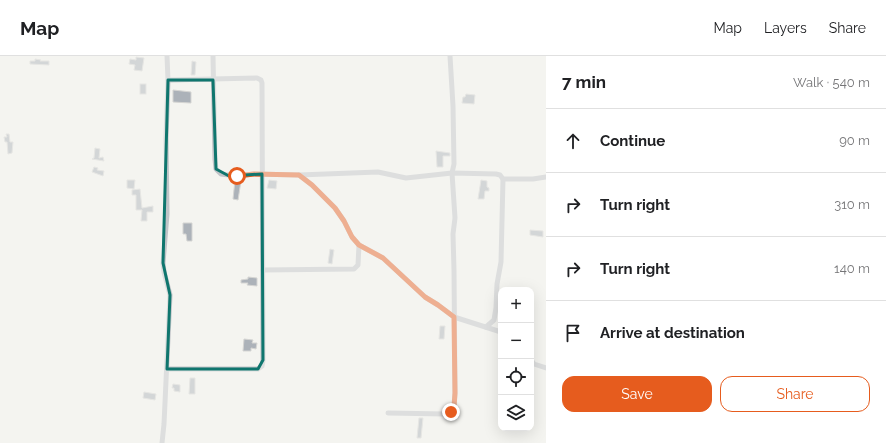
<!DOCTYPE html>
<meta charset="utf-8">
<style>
body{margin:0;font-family:Raleway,sans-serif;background:#f2f2f2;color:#202124}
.controls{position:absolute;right:12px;bottom:12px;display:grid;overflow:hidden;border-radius:8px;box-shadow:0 4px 16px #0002}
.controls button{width:36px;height:36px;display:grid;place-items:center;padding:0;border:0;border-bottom:1px solid #e0e0e0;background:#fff;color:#202124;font:20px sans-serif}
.stop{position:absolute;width:12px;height:12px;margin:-9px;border:3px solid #e65c1e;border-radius:50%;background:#fff}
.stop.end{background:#e65c1e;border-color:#fff;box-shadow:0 1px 4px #0008}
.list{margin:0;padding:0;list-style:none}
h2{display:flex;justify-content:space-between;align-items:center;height:52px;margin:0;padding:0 16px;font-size:17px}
h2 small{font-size:13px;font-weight:400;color:#757577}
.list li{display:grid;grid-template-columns:26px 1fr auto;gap:12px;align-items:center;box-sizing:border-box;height:64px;padding:0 16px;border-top:1px solid #e0e0e0}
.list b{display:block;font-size:15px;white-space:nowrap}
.list em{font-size:13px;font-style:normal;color:#757577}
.actions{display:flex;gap:8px;padding:12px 16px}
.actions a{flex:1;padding:9px 0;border:1px solid #e65c1e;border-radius:12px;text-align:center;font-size:14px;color:#e65c1e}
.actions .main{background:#e65c1e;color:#fff}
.icon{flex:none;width:22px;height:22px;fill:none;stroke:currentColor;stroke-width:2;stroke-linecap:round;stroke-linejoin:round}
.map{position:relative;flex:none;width:546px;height:387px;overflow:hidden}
header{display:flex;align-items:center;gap:24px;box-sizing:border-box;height:56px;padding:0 20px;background:#fff;border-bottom:1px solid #e0e0e0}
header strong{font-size:19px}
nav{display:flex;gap:22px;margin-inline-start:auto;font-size:14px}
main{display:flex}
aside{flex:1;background:#fff}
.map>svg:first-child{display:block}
.building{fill:#acb2b9;stroke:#d5d5d3}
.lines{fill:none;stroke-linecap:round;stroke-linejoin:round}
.street{stroke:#c1c4c8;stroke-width:5}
.route{stroke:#e65c1e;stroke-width:5}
.marked{fill:none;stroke:#0f766e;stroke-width:3;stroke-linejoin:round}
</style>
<header>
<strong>Map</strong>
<nav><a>Map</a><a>Layers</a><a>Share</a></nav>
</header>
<main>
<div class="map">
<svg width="546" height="387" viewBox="0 0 546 387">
<rect width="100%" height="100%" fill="#f4f4f0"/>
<g class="building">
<path d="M136 1 144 2 142 15 134 14 135 9 129 8 130 3 136 4Z"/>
<path d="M35 3 41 4 40 5H49V9L30 8V5H35Z"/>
<path d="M192 5 196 6 195 19H191Z"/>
<rect x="140" y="28" width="6" height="10"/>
<path d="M173 34 191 36V47L173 46Z"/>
<path d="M466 38 475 39 474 48 462 47 463 41H465Z"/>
<path d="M6 78H9L10 86H13L12 97 8 98 7 86H5L4 81H7Z"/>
<path d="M95 92 100 93 99 102 103 101 104 105 92 103 94 102Z"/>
<path d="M436 95 450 97V100H443V111H437Z"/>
<path d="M94 111 98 112 97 114 104 115 103 120 92 116Z"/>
<path d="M127 124H135L134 133 127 132Z"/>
<path d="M235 124 241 125 238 144 233 143Z"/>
<path d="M269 124 277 125 276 133 267 132Z"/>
<path d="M481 124 487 125V131L489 132V135H485L484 143H478Z"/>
<path d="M140 133 142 152 153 150V156H147V165H141L142 154H136V139H132V134Z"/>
<path d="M183 167H192V185H187L186 178H183Z"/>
<path d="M530 174 543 175V181L530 179Z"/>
<path d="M330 193 334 194 332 208 328 207Z"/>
<path d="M248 221 257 222V230L247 229 248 227H241V224L248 223Z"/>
<path d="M440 270H445L444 283H439Z"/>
<path d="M244 283 253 284 252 287H257L256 293 251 292V295H243Z"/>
<path d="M190 322H195V338H189Z"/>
<path d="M173 328 180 329V336L174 335V332H172Z"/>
<path d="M144 336 156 338 155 344 143 342Z"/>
<path d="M419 362H423L421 382H417Z"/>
</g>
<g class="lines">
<g class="street">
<path d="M213 0 215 103 216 113 221 118 237 120 253 118 299 119 378 116 406 122 452 117 496 118 500 119 503 123H533L546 121"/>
<path d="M299 119 312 129 335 152 344 165 352 181 359 189 383 202 425 241 438 249 454 261 501 276"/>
<path d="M263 214 354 213 358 209 359 189"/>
<path d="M486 271 494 264 496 252 497 228 501 206 503 123"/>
<path d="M531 304 534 308 546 312"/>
<path d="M167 313H258L262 310 263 304 262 27 261 24 257 22 168 24"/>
<path d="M388 357 445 358 451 356 454 351 455 337 454 214 453 178 455 162 452 117 454 108 453 50 450 0"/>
<path d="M162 387 164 368 170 239 164 216 163 207 167 158 166 82 168 24 167 0"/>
</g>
</g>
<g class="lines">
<path class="route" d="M237 120 254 118 299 119 312 129 335 152 344 165 352 181 359 189 383 202 425 241 438 249 454 261 455 337 454 351 451 356"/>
</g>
<path d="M0 0H546V387H0ZM168 24H213L216 113 229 120 262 118 263 304 258 313H167L170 239 163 207Z" fill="#f4f4f0" fill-opacity=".55" fill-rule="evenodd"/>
<path class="marked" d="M168 24H213L216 113 229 120 262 118 263 304 258 313H167L170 239 163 207Z"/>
</svg>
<div class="controls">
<button>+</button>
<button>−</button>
<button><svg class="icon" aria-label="locate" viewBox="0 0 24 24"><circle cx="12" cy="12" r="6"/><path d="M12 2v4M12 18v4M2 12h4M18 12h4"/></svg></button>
<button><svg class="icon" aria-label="layers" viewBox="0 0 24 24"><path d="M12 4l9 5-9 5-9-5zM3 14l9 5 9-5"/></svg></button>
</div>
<div class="stop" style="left:237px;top:120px"></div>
<div class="stop end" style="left:451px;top:356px"></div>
</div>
<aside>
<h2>7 min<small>Walk · 540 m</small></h2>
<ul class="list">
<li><svg class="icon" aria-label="ahead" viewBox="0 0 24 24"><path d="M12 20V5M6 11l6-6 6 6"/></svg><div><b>Continue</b></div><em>90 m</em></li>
<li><svg class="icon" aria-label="right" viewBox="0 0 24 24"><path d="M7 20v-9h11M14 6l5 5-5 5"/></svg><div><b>Turn right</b></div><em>310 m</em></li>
<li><svg class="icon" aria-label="right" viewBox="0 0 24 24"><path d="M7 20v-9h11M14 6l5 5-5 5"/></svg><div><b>Turn right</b></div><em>140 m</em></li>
<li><svg class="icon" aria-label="arrive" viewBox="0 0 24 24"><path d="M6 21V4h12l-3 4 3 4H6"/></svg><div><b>Arrive at destination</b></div></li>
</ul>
<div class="actions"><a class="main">Save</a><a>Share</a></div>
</aside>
</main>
